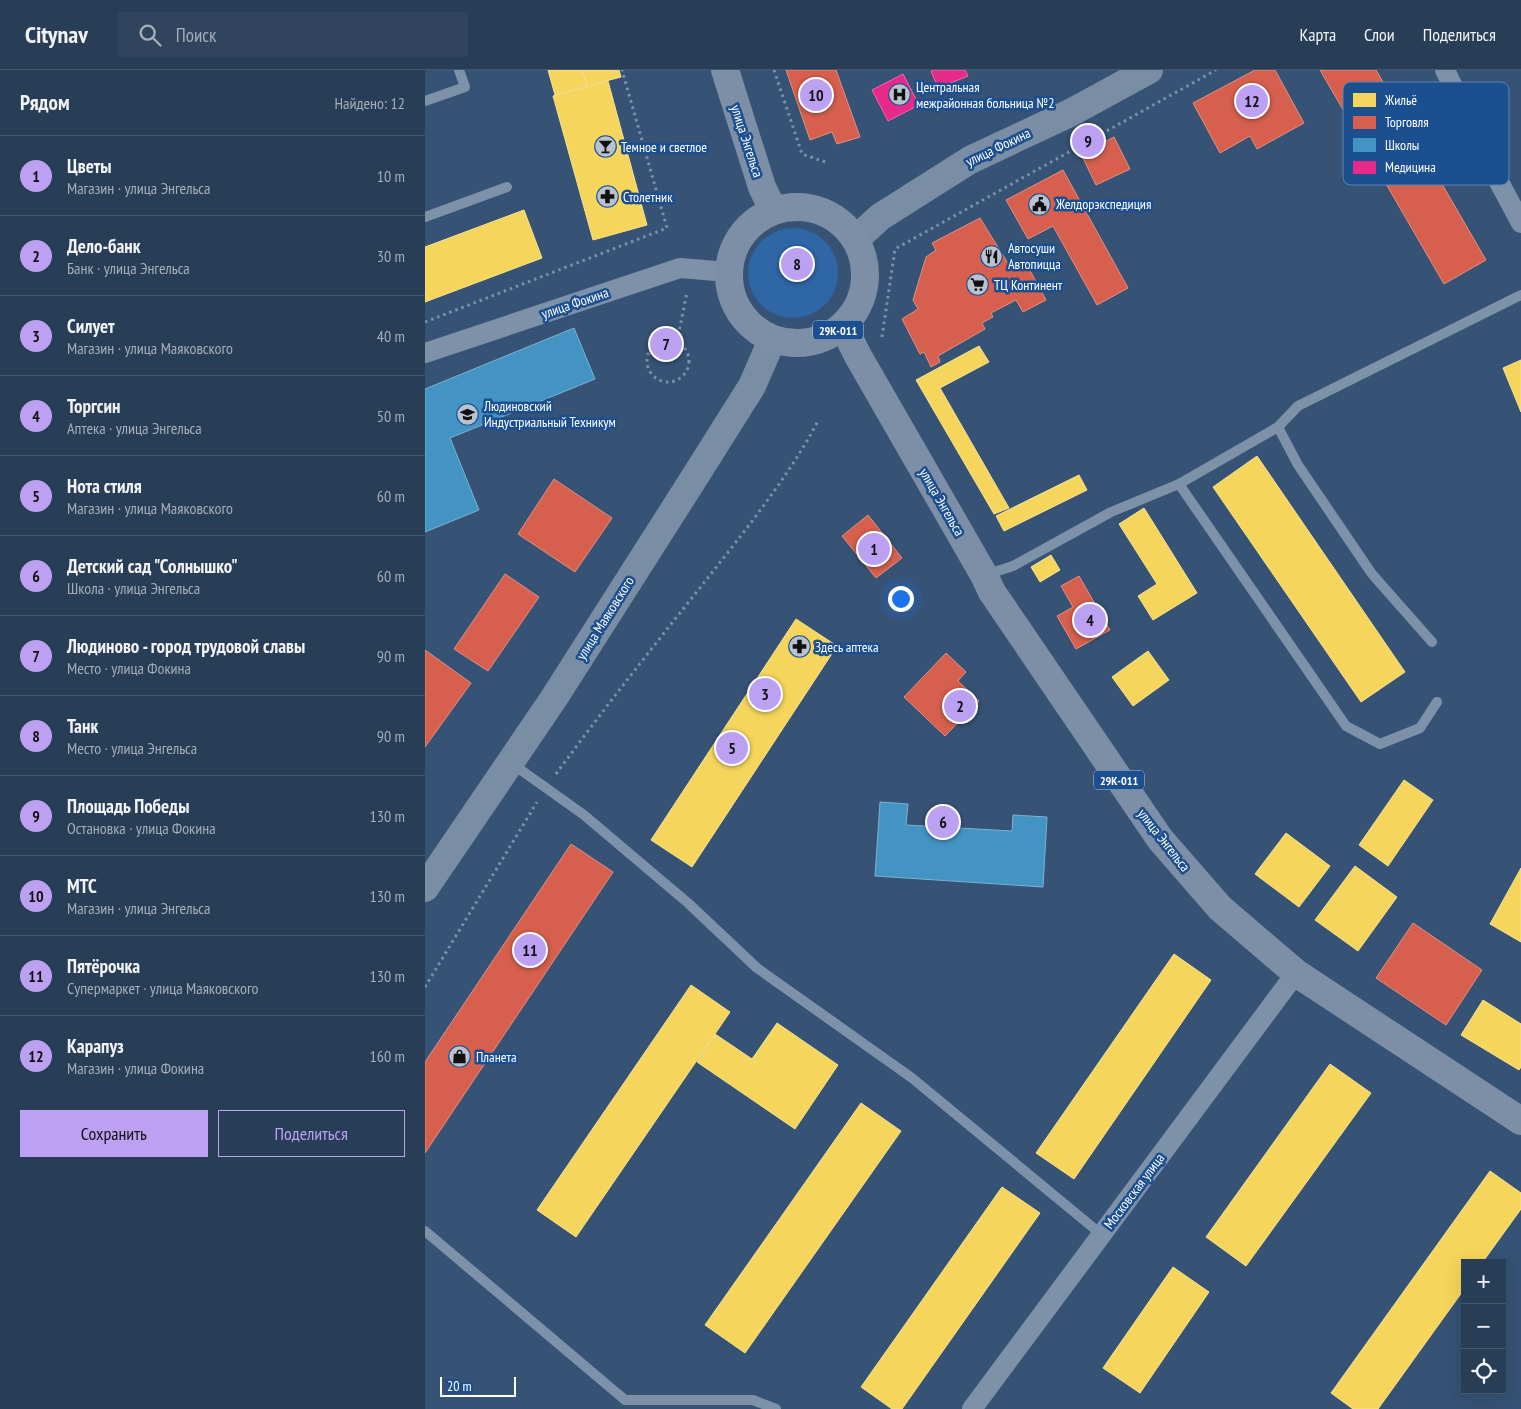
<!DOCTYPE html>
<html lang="ru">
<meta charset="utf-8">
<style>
body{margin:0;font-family:"PT Sans Narrow",sans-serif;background:#30455d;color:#f1f3f6}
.controls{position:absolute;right:15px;bottom:15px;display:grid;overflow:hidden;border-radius:0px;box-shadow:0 5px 20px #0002}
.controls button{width:45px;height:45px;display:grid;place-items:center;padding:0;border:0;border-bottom:1px solid #44576d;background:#283e57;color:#f1f3f6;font:25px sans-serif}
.scale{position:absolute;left:15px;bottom:12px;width:76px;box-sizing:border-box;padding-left:5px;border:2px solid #fff;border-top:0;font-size:14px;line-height:18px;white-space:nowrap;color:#fff;-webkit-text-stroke:4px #1b4f8f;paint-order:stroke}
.you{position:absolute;left:475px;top:528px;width:18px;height:18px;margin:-12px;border:4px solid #fff;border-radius:50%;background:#1a73e8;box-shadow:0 0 0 8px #1a73e833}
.badge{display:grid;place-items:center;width:32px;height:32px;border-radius:50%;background:#bca0f2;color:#111;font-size:16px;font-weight:700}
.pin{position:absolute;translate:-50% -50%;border:2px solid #fff;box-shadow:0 1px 5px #0006}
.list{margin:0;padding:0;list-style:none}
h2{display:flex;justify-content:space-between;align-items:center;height:65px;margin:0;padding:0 20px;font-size:21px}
h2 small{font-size:16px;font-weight:400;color:#a5aeba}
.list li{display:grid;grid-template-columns:32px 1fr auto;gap:15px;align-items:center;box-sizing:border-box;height:80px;padding:0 20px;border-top:1px solid #44576d}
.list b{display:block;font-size:19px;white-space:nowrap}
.list p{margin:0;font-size:16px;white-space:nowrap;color:#a5aeba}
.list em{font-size:16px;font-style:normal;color:#a5aeba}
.actions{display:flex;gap:10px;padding:15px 20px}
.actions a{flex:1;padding:11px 0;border:1px solid #bca0f2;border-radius:0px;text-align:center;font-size:18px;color:#bca0f2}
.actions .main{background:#bca0f2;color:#111}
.icon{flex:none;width:28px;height:28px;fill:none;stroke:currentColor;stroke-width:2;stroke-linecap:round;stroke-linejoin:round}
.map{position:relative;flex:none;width:1096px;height:1339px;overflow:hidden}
header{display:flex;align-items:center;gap:30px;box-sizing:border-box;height:70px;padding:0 25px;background:#283e57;border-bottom:1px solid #44576d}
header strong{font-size:24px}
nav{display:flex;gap:28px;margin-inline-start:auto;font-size:18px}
.search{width:350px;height:45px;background:#30455d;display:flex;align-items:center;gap:12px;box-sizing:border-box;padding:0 18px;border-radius:0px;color:#a5aeba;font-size:19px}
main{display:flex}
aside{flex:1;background:#283e57}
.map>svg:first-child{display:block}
.green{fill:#2f66a5}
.homes{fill:#f6d55c;stroke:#f9e28d}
.shops{fill:#d6604d;stroke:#e29082}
.schools{fill:#4393c3;stroke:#7bb3d5}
.health{fill:#e7298a;stroke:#ee69ad}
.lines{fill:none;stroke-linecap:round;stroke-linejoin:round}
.path{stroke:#7d92a8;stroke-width:3;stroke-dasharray:2.5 4;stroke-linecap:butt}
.lane{stroke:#7d92a8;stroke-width:10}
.street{stroke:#7d92a8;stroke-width:20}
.secondary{stroke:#798da4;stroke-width:28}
.primary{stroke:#7d8ea7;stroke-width:28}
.labels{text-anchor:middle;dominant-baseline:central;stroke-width:5;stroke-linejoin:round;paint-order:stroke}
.shield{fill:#1b4f8f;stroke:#bbcadd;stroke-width:1}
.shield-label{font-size:12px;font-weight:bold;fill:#fff}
.poi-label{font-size:14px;fill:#fff;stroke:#1b4f8f;text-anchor:start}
.street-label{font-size:14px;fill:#fff;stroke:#1b4f8f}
.key{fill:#1b4f8f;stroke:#5f84b1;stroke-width:1}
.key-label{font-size:14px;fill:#fff}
</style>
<header>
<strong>Citynav</strong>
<div class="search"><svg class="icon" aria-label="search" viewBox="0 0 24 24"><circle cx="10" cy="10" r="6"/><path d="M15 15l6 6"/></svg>Поиск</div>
<nav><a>Карта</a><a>Слои</a><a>Поделиться</a></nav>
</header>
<main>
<aside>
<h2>Рядом<small>Найдено: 12</small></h2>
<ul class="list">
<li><span class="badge">1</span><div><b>Цветы</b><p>Магазин · улица Энгельса</p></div><em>10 m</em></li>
<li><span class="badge">2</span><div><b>Дело-банк</b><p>Банк · улица Энгельса</p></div><em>30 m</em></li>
<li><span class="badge">3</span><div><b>Силует</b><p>Магазин · улица Маяковского</p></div><em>40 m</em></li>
<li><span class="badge">4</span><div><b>Торгсин</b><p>Аптека · улица Энгельса</p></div><em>50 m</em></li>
<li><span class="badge">5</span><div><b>Нота стиля</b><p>Магазин · улица Маяковского</p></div><em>60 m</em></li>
<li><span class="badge">6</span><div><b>Детский сад &quot;Солнышко&quot;</b><p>Школа · улица Энгельса</p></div><em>60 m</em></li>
<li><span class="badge">7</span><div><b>Людиново - город трудовой славы</b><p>Место · улица Фокина</p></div><em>90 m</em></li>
<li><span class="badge">8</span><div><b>Танк</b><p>Место · улица Энгельса</p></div><em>90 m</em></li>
<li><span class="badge">9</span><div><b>Площадь Победы</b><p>Остановка · улица Фокина</p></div><em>130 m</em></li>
<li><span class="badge">10</span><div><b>МТС</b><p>Магазин · улица Энгельса</p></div><em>130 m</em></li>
<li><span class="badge">11</span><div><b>Пятёрочка</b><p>Супермаркет · улица Маяковского</p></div><em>130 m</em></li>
<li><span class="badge">12</span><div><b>Карапуз</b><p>Магазин · улица Фокина</p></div><em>160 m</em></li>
</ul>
<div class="actions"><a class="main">Сохранить</a><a>Поделиться</a></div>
</aside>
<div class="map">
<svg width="1096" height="1339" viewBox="0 0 1096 1339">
<rect width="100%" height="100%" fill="#365274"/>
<circle class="green" cx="368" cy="203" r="45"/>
<g class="homes">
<path d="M123 0H157L162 16 130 25Z"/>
<path d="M157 0H194L196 7 162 16Z"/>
<path d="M183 11 222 155 168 170 128 26Z"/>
<path d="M99 140 117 188 0 232V177Z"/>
<path d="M554 276 564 292 515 318 584 438 569 444 491 310Z"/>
<path d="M1096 290V342L1078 298Z"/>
<path d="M832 386 980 602 936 632 788 417Z"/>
<path d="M654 405 662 420 579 461 571 446Z"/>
<path d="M719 438 772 523 728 550 713 526 732 514 694 454Z"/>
<path d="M626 485 635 500 615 512 606 497Z"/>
<path d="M371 549 412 576 267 797 226 770Z"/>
<path d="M723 581 744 610 708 636 687 607Z"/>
<path d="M979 710 1008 730 963 796 934 775Z"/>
<path d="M861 763 905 796 874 837 830 804Z"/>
<path d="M930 796 972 827 933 881 890 850Z"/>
<path d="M1096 798V872L1065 854Z"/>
<path d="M749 884 786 910 649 1109 611 1083Z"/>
<path d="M266 915 305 942 151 1167 112 1140Z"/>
<path d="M1058 930 1096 954V997L1094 1000 1036 965Z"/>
<path d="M352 953 413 995 370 1059 272 992 290 964 327 989Z"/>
<path d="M905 994 946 1023 821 1196 781 1167Z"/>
<path d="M436 1033 476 1061 320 1283 280 1255Z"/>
<path d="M1065 1101 1096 1123V1139L1057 1193H1040V1218L953 1339H928L906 1323Z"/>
<path d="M577 1117 615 1143 477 1339H467L436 1317Z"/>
<path d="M748 1197 784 1222 715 1323 678 1298Z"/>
</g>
<g class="shops">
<path d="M361 0H411L435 67 412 74 407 62 385 70Z"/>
<path d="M830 0H850L879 53 832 79 825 66 795 83 768 33Z"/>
<path d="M895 0H951L1061 190 1019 214Z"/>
<path d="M689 67 705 99 671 115 656 84Z"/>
<path d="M638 100 703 218 672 235 628 156 603 169 581 130Z"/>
<path d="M555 148 587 200 601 193 621 230 598 242 591 230 566 243 568 247 557 253 560 259 513 286 515 292 506 297 499 282 495 284 477 249 493 239 488 230 501 187 511 180 507 173Z"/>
<path d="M129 409 187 448 150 502 93 464Z"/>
<path d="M443 445 477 488 451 508 417 466Z"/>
<path d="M80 504 114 527 63 601 29 579Z"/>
<path d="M654 506 685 560 651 579 632 546 648 537 636 516Z"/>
<path d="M0 580 46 613 0 677Z"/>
<path d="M521 583 541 602 533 611 554 631 520 666 479 627Z"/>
<path d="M146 774 188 802 0 1083V992Z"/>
<path d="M988 853 1057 900 1021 955 951 908Z"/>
</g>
<g class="schools">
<path d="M149 258 170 309 25 368 54 440 0 462V319Z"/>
<path d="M455 732 483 734 481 755 587 761 588 745 622 747 618 817 450 806Z"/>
</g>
<g class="health">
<path d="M508 0H540L543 6 513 18 506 1Z"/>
<path d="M478 4 494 35 463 51 447 20Z"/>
</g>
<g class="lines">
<g class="path">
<path d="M349 0 377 84 403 93"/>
<path d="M0 252 242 158 197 0"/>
<path d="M457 267 470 179 791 0"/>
<circle cx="243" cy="291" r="21"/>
<path d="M252 272 262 222"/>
<path d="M131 704C180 637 231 573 282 509 321 459 363 408 393 351"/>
<path d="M0 917 112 732"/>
</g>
<g class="lane">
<path d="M0 31 40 17 34 0"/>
<path d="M0 147 82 117"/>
<path d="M853 357 873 395 947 504 1007 572"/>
<path d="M754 414 921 656 955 674 995 658 1012 632"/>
<path d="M560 505 588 496 686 442 754 414 853 357 873 336 1096 225"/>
<path d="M86 693 159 745 263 833 332 898 487 1008 677 1165"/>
<path d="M0 1161 200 1330H328L351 1339"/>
</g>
<g class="street">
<path d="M1020 0 1066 97 1096 153"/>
<path d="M0 283 255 198 303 202"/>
<path d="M547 1339 871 903"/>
</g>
<g class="secondary">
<path d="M431 169 455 147 545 90 647 42 724 0"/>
<path d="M0 818 129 628 264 416 327 316 347 270"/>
</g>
<g class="primary">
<path d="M300 0 337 117 348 140"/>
<circle cx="372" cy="205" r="68"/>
<path d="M418 256 433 286 559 505 567 522 735 769 795 838 871 903 1096 1051"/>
</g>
</g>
<defs>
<symbol id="hospital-disc" viewBox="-11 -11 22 22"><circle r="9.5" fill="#b9c2ce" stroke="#1b4f8f"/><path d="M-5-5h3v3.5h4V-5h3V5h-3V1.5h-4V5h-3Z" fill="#111"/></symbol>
<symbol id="bar-disc" viewBox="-11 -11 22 22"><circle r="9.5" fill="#b9c2ce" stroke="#1b4f8f"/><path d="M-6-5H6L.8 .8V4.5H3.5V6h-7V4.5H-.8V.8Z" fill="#111"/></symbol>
<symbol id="pharmacy-disc" viewBox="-11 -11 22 22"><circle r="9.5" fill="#b9c2ce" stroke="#1b4f8f"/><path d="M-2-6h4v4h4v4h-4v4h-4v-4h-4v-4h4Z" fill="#111"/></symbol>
<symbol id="civic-disc" viewBox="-11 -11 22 22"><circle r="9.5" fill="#b9c2ce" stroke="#1b4f8f"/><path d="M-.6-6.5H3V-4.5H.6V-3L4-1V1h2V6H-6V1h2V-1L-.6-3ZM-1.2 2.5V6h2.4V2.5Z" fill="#111"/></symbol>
<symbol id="restaurant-disc" viewBox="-11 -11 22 22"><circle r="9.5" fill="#b9c2ce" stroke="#1b4f8f"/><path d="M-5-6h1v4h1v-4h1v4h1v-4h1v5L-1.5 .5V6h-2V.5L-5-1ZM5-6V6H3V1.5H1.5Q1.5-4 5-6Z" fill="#111"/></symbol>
<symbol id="supermarket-disc" viewBox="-11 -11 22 22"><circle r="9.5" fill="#b9c2ce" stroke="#1b4f8f"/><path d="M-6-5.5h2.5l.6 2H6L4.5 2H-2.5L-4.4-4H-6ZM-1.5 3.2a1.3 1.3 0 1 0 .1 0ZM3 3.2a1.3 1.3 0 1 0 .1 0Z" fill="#111"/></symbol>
<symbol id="university-disc" viewBox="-11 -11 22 22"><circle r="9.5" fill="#b9c2ce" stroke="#1b4f8f"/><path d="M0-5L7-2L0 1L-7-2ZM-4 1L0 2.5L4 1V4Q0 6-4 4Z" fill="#111"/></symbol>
<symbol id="shop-disc" viewBox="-11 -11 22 22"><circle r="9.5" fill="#b9c2ce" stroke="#1b4f8f"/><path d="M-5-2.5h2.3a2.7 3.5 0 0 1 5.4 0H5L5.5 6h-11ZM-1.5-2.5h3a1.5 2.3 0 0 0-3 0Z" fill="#111"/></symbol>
</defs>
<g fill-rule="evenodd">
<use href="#hospital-disc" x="462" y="12" width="25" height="25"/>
<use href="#bar-disc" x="168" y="64" width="25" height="25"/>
<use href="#pharmacy-disc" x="170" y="114" width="25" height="25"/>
<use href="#civic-disc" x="602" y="122" width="25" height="25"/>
<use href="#restaurant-disc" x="554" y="174" width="25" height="25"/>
<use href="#supermarket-disc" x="540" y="202" width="25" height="25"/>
<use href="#university-disc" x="30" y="332" width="25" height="25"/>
<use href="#pharmacy-disc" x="362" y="564" width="25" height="25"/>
<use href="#shop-disc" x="22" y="974" width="25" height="25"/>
</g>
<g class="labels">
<g class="shield">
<rect x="388" y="250.5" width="50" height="19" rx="4"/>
<rect x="669" y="700.5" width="50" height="19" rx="4"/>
</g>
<g class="shield-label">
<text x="413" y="260">29К-011</text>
<text x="694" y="710">29К-011</text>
</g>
<g class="poi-label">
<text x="491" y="17">Центральная<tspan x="491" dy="16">межрайонная больница №2</tspan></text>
<text x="196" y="77">Темное и светлое</text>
<text x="198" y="127">Столетник</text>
<text x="631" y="134">Желдорэкспедиция</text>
<text x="583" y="178">Автосуши<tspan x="583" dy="16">Автопицца</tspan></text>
<text x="569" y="215">ТЦ Континент</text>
<text x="59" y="336">Людиновский<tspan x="59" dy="16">Индустриальный Техникум</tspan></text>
<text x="390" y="577">Здесь аптека</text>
<text x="51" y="987">Планета</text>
</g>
<g class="street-label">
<text transform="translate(322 71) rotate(72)">улица Энгельса</text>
<text transform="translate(573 77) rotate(-26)">улица Фокина</text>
<text transform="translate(150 233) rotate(-19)">улица Фокина</text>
<text transform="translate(517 432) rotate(60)">улица Энгельса</text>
<text transform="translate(180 548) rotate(-58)">улица Маяковского</text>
<text transform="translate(739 770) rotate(52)">улица Энгельса</text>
<text transform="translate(709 1121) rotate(-53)">Московская улица</text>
</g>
</g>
<rect x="918" y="12" width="166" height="103" rx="8" class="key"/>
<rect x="928" y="23" width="23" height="14" fill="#f6d55c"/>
<rect x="928" y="46" width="23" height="13" fill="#d6604d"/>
<rect x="928" y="68" width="23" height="14" fill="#4393c3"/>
<rect x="928" y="91" width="23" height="13" fill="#e7298a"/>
<g class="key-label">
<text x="960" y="35">Жильё</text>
<text x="960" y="57">Торговля</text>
<text x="960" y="80">Школы</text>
<text x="960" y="102">Медицина</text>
</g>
</svg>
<div class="controls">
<button>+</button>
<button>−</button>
<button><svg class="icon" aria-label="locate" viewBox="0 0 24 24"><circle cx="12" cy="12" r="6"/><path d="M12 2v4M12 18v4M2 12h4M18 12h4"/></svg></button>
</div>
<div class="scale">20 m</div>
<div class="you"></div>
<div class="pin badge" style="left:449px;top:479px">1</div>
<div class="pin badge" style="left:535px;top:636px">2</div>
<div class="pin badge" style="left:340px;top:624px">3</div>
<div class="pin badge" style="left:665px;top:550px">4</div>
<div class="pin badge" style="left:307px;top:678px">5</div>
<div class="pin badge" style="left:518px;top:752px">6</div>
<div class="pin badge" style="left:241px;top:274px">7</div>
<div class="pin badge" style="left:372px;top:194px">8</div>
<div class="pin badge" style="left:663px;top:71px">9</div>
<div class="pin badge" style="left:391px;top:25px">10</div>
<div class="pin badge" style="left:105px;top:880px">11</div>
<div class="pin badge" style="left:827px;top:31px">12</div>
</div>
</main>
